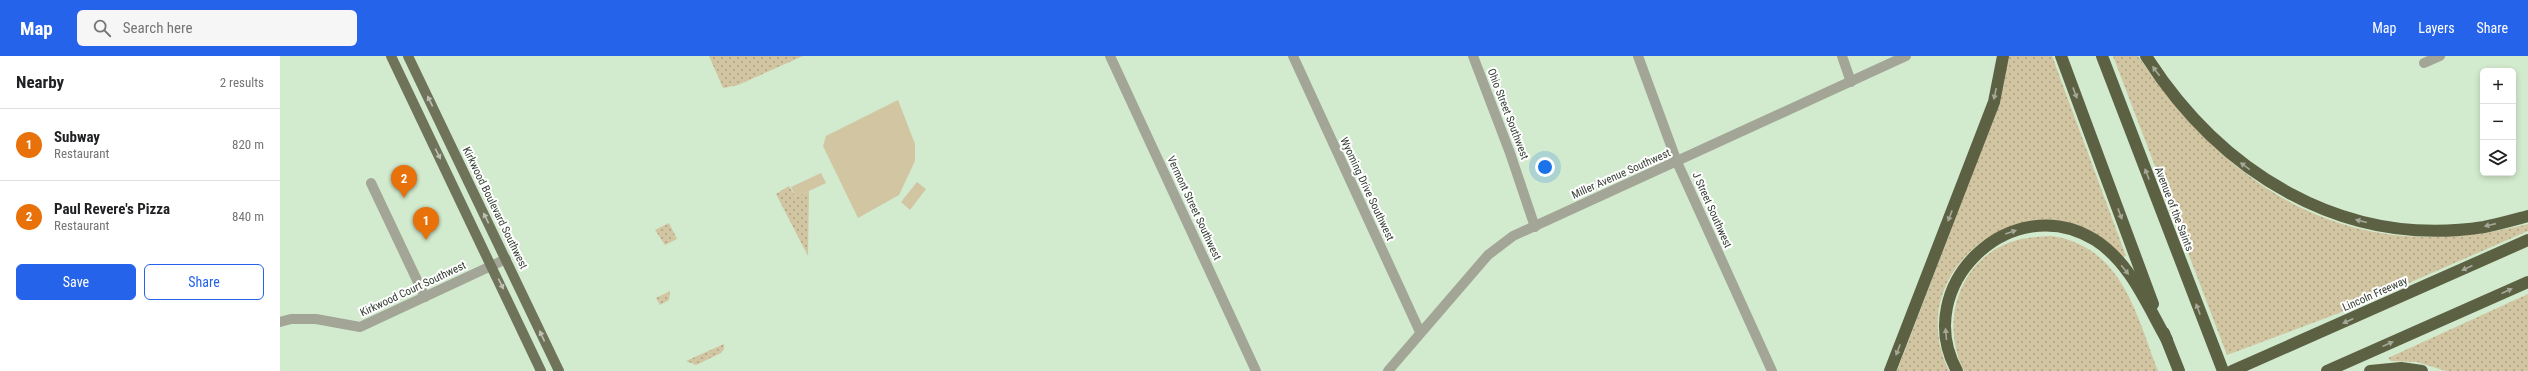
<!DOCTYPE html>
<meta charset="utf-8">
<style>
body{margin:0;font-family:"Roboto Condensed",sans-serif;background:#f6f6f6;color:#202124}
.controls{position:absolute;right:12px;top:12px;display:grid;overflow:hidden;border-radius:6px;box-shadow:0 2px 6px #0003}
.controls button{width:36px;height:36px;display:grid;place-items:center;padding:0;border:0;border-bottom:1px solid #e0e0e0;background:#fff;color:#202124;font:20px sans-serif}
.you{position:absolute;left:1265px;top:111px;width:14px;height:14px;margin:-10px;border:3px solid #fff;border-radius:50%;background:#1a73e8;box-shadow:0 0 0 6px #1a73e833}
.badge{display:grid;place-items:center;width:26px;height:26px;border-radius:50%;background:#2563eb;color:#fff;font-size:13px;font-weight:700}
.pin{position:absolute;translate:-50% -33px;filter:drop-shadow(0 1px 2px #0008)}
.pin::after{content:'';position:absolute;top:21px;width:14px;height:12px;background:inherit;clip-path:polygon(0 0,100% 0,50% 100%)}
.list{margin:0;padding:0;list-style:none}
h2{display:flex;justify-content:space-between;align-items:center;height:52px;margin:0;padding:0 16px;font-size:17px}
h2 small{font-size:13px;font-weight:400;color:#757577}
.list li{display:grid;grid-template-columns:26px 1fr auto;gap:12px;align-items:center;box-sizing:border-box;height:72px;padding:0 16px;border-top:1px solid #e0e0e0}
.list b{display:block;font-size:15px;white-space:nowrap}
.list p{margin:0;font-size:13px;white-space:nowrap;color:#757577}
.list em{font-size:13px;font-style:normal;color:#757577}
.actions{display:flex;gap:8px;padding:12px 16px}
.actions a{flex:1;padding:9px 0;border:1px solid #2563eb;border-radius:6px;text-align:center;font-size:14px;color:#2563eb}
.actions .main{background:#2563eb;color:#fff}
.icon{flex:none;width:22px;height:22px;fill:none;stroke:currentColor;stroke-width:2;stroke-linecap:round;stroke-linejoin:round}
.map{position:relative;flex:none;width:2248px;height:315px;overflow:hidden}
header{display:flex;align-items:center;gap:24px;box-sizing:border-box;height:56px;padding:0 20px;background:#2563eb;color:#fff}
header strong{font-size:19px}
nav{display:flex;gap:22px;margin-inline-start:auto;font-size:14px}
.search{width:280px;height:36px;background:#f6f6f6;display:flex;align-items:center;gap:10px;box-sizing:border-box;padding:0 14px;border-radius:6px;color:#757577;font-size:15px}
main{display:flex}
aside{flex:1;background:#fff}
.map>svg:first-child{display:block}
.grass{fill:url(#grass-dots)}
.garden{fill:#d2c5a1}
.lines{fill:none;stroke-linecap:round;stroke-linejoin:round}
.minor{stroke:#a3a697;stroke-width:10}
.major{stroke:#6f735a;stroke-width:10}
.highway{stroke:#5c6143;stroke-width:12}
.oneway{fill:#a5a898}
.oneway2{fill:#bec0b5}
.labels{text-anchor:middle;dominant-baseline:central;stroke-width:4;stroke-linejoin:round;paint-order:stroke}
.street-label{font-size:11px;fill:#364035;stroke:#fff}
</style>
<header>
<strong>Map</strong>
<div class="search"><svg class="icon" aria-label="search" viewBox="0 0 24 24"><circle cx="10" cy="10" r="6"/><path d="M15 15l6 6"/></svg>Search here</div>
<nav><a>Map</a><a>Layers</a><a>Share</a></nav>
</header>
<main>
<aside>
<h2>Nearby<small>2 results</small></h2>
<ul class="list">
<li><span class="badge" style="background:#e8710a">1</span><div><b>Subway</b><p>Restaurant</p></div><em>820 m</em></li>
<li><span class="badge" style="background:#e8710a">2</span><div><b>Paul Revere's Pizza</b><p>Restaurant</p></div><em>840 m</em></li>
</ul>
<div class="actions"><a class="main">Save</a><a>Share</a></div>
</aside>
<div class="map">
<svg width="2248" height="315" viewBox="0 0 2248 315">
<defs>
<pattern id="grass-dots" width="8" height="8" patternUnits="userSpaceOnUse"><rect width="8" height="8" fill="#d2c5a1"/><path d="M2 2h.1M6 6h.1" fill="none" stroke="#aba184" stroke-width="1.8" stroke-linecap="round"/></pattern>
</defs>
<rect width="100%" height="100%" fill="#d2eace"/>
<g class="grass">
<path d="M429 0H523L458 29 443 32Z"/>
<path d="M1729 0H1772L1846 200 1843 201C1762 111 1616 206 1669 315H1617L1708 77 1721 35Z"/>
<path d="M1833 0H1858C1955 141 2075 212 2248 168V175L2067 254 1947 299Z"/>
<path d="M509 130 516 141 529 135 528 200 496 138Z"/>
<path d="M389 167 397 183 385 189 375 174Z"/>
<path d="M1771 180C1842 190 1856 258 1878 315H1684C1660 267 1678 205 1731 186 1744 181 1757 181 1771 180Z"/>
<path d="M390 235 389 244 380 249 376 242Z"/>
<path d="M2248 238V315H2166L2137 306 2111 305 2108 302Z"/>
<path d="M444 288V293L441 297 416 309 406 305Z"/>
</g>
<g class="garden">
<path d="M618 44 635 88V105L619 139 578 162 543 90 546 80Z"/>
<path d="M541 117 546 127 516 141 511 131Z"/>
<path d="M637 126 646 133 630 154 621 146Z"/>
</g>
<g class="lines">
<g class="minor">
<path d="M830 0 976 315"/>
<path d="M1013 0 1140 276"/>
<path d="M1193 0 1230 97 1255 171"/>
<path d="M1358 0 1397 106 1492 315"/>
<path d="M1562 0 1571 26"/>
<path d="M2144 7 2160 0"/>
<path d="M91 127 145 241"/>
<path d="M0 266 11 263H36L80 271 226 203"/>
<path d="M1108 315 1208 199 1233 180 1626 0"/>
</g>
<g class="major">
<path d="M111 0 261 315"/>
<path d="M128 0 279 315"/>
</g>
<g class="highway">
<path d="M1781 0 1873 248"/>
<path d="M1822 0 1943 315"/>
<path d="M1866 0C1940 116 2062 193 2204 171 2219 168 2233 164 2248 160"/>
<path d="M1884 277 1899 315"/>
<path d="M1610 315 1714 46 1723 0"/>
<path d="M1677 315C1630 230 1731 132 1815 184 1850 206 1867 249 1887 284"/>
<path d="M1952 315 2248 184"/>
<path d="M2047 315 2248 226"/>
<path d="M2090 315 2121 312 2142 315"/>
</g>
</g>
<defs><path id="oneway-solid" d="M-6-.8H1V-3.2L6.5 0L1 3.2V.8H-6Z"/></defs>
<g class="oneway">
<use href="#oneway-solid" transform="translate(1876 15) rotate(-127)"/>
<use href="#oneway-solid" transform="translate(1795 37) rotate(70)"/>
<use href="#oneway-solid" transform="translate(1715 38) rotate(102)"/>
<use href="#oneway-solid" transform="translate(1965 110) rotate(-144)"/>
<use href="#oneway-solid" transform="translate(1867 118) rotate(-111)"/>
<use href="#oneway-solid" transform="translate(1840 158) rotate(70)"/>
<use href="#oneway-solid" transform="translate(1670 160) rotate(111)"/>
<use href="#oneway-solid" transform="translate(2081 165) rotate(-166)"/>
<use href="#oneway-solid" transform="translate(2210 169) rotate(167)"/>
<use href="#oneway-solid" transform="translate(1731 176) rotate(-19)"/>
<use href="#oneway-solid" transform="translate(2187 212) rotate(156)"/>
<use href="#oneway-solid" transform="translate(1845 214) rotate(51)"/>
<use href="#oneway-solid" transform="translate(2227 235) rotate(-24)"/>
<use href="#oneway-solid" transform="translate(1918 253) rotate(-111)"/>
<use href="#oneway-solid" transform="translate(2068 265) rotate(156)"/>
<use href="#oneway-solid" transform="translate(1666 278) rotate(-95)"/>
<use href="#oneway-solid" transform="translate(2108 288) rotate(-24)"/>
<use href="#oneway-solid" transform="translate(1618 294) rotate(111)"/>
</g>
<g class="oneway2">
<use href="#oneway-solid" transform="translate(150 45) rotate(-116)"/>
<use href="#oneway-solid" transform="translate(158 98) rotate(64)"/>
<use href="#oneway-solid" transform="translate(206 162) rotate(-116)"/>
<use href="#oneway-solid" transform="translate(221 228) rotate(64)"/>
<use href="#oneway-solid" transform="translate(262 280) rotate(-115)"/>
</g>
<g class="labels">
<g class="street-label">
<text transform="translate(1228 58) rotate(69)">Ohio Street Southwest</text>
<text transform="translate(1341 118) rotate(-24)">Miller Avenue Southwest</text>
<text transform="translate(1087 133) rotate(65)">Wyoming Drive Southwest</text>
<text transform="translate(215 152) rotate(64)">Kirkwood Boulevard Southwest</text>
<text transform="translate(914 152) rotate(65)">Vermont Street Southwest</text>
<text transform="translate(1894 153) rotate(69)">Avenue of the Saints</text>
<text transform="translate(1432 154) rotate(66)">J Street Southwest</text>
<text transform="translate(133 233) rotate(-25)">Kirkwood Court Southwest</text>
<text transform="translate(2095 238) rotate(-24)">Lincoln Freeway</text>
</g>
</g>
</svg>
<div class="controls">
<button>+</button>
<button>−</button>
<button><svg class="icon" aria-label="layers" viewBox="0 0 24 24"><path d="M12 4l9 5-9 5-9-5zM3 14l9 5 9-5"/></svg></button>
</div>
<div class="you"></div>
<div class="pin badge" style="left:146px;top:184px;background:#e8710a">1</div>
<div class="pin badge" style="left:124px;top:142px;background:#e8710a">2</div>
</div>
</main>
